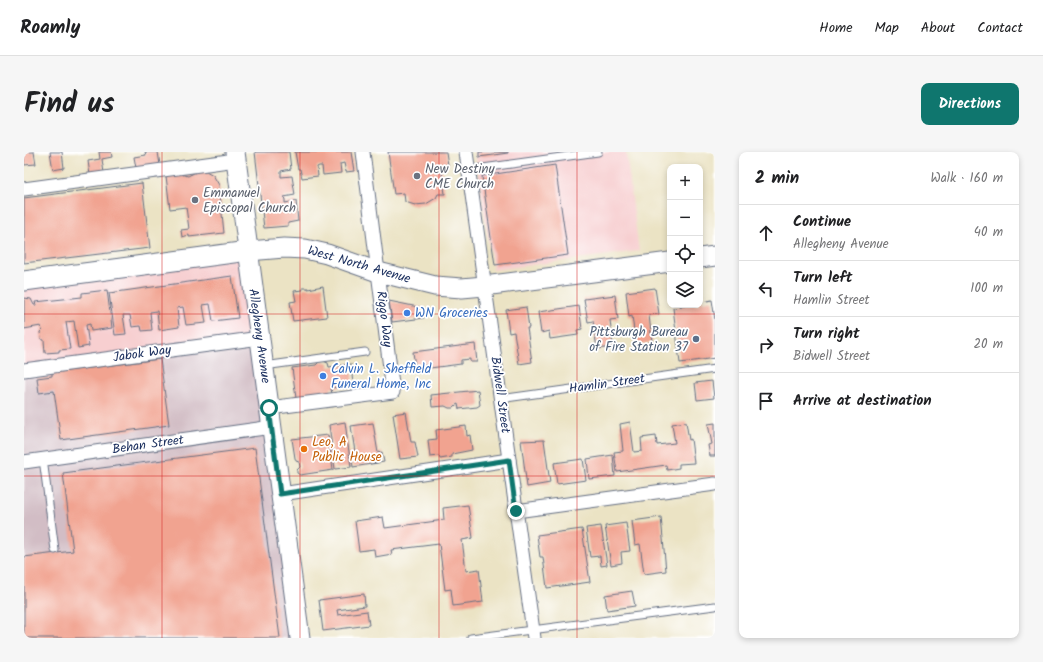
<!DOCTYPE html>
<meta charset="utf-8">
<style>
body{margin:0;font-family:Kalam,sans-serif;background:#f6f6f6;color:#202124}
.controls{position:absolute;right:12px;top:12px;display:grid;overflow:hidden;border-radius:8px;box-shadow:0 2px 6px #0003}
.controls button{width:36px;height:36px;display:grid;place-items:center;padding:0;border:0;border-bottom:1px solid #e0e0e0;background:#fff;color:#202124;font:20px sans-serif}
.stop{position:absolute;width:12px;height:12px;margin:-9px;border:3px solid #0f766e;border-radius:50%;background:#fff}
.stop.end{background:#0f766e;border-color:#fff;box-shadow:0 1px 4px #0008}
.list{margin:0;padding:0;list-style:none}
h2{display:flex;justify-content:space-between;align-items:center;height:52px;margin:0;padding:0 16px;font-size:17px}
h2 small{font-size:13px;font-weight:400;color:#757577}
.list li{display:grid;grid-template-columns:26px 1fr auto;gap:12px;align-items:center;box-sizing:border-box;height:56px;padding:0 16px;border-top:1px solid #e0e0e0}
.list b{display:block;font-size:15px;white-space:nowrap}
.list p{margin:0;font-size:13px;white-space:nowrap;color:#757577}
.list em{font-size:13px;font-style:normal;color:#757577}
.icon{flex:none;width:22px;height:22px;fill:none;stroke:currentColor;stroke-width:2;stroke-linecap:round;stroke-linejoin:round}
.map{position:relative;flex:none;width:691px;height:486px;overflow:hidden;border-radius:8px}
header{display:flex;align-items:center;gap:24px;box-sizing:border-box;height:56px;padding:0 20px;background:#fff;border-bottom:1px solid #e0e0e0}
header strong{font-size:19px}
nav{display:flex;gap:22px;margin-inline-start:auto;font-size:14px}
.intro{display:flex;align-items:center;justify-content:space-between;box-sizing:border-box;height:96px;padding:0 24px}
h1{margin:0;font-size:28px}
.button{padding:10px 18px;border-radius:8px;background:#0f766e;color:#fff;font-size:14px;font-weight:700}
main{display:flex;gap:24px;padding:0 24px}
aside{flex:1;background:#fff;border-radius:8px;box-shadow:0 2px 6px #0003}
.map>svg:first-child{display:block}
.built{fill:#f7cfd0}
.industrial{fill:#d2bdc5}
.building{fill:#f1a390}
.lines{fill:none;stroke-linecap:round;stroke-linejoin:round}
.lane-casing{stroke:#646e82;stroke-width:9}
.street-casing{stroke:#646e82;stroke-width:15}
.secondary-casing{stroke:#646e82;stroke-width:21}
.lane{stroke:#fff;stroke-width:7}
.street{stroke:#fff;stroke-width:13}
.secondary{stroke:#fff;stroke-width:19}
.route{stroke:#0f766e;stroke-width:5}
.grid{fill:none;stroke:#d62828;stroke-width:1;stroke-opacity:0.55}
.worship-dot{fill:#6b7280;stroke:#fff;stroke-width:1.5}
.shop-dot{fill:#3f7fe0;stroke:#fff;stroke-width:1.5}
.service-dot{fill:#5c6f8a;stroke:#fff;stroke-width:1.5}
.food-dot{fill:#e8710a;stroke:#fff;stroke-width:1.5}
.labels{text-anchor:middle;dominant-baseline:central;stroke-width:3.5;stroke-linejoin:round;paint-order:stroke}
.worship-label{font-size:13px;fill:#5b616d;stroke:#fff;text-anchor:start}
.street-label{font-size:13px;fill:#1b2f5e;stroke:#fff}
.shop-label{font-size:13px;fill:#366cbe;stroke:#fff;text-anchor:start}
.service-label{font-size:13px;fill:#4e5e75;stroke:#fff;text-anchor:end}
.food-label{font-size:13px;fill:#c56008;stroke:#fff;text-anchor:start}
</style>
<header>
<strong>Roamly</strong>
<nav><a>Home</a><a>Map</a><a>About</a><a>Contact</a></nav>
</header>
<div class="intro"><h1>Find us</h1><a class="button">Directions</a></div>
<main>
<div class="map">
<svg width="691" height="486" viewBox="0 0 691 486">
<rect width="100%" height="100%" fill="#fff"/>
<filter id="ink" filterUnits="userSpaceOnUse"><feTurbulence type="fractalNoise" baseFrequency=".025" numOctaves="2"/><feDisplacementMap in="SourceGraphic" scale="8" xChannelSelector="R" yChannelSelector="G"/><feConvolveMatrix kernelMatrix="1 2 1 2 8 2 1 2 1" color-interpolation-filters="sRGB"/></filter>
<filter id="wash" filterUnits="userSpaceOnUse"><feTurbulence type="fractalNoise" baseFrequency=".012" numOctaves="4" result="noise"/><feDisplacementMap in="SourceGraphic" scale="16" xChannelSelector="R" yChannelSelector="G"/><feGaussianBlur stdDeviation="0.9" result="paint"/><feColorMatrix in="noise" values="0 0 0 0 0 0 0 0 0 0 0 0 0 0 0 0 0 1.4 0 .05"/><feComposite in="paint" operator="in"/></filter>
<g filter="url(#wash)">
<rect width="100%" height="100%" fill="#ebe3c4"/>
<g class="built">
<path d="M451 0H602L615 99 469 118Z"/>
<path d="M224 99 236 186 0 218V129Z"/>
</g>
<path class="industrial" d="M236 186 276 486H0V218Z"/>
<g id="blocks">
<g class="building">
<path d="M0 0H10L12 12 0 13Z"/>
<path d="M26 0H38L40 16 29 18Z"/>
<path d="M75 0H87L88 5 78 7 80 21 66 23 64 9 76 7Z"/>
<path d="M121 0H134L136 13 112 16 110 5 122 3Z"/>
<path d="M231 0H265L267 17 257 19V25L268 24 271 43 260 45 261 48V51L272 49 274 69 264 71V74L240 76Z"/>
<path d="M271 0H327L330 19 322 20 320 11 316 12 317 21 299 23 298 14H295L293 15 294 24 278 26 276 17H274Z"/>
<path d="M364 0H422L424 13 417 14 421 42H414L412 46 402 52 391 53 381 50 380 41 370 42Z"/>
<path d="M455 0H484V1L455 5Z"/>
<path d="M531 13 544 103 471 113 458 24Z"/>
<path d="M176 18 182 19 189 23 195 33 200 81 165 85V83L158 85 157 78 165 77 162 55 146 57 142 24 156 22 164 24Z"/>
<path d="M118 31 126 96 0 111V46Z"/>
<path d="M208 124 214 166 189 169 186 152 179 153 182 171 162 173 159 155 153 156 155 175 135 178 133 159 126 160 128 178 118 179 117 174 108 175 106 163H99L102 182 91 183 85 141Z"/>
<path d="M299 134 303 165 269 169 266 150 272 149 270 139 279 138 278 136H284V137Z"/>
<path d="M631 136 635 162 625 163 628 190 612 193 608 164 605 165 602 140Z"/>
<path d="M83 138 88 176 67 179 66 172 62 173 65 194 54 196 50 169 42 170 46 197 35 198V200L21 201 20 188 17 187 16 180 18 178 17 174 0 177V146L7 147 10 153H12L11 150 58 145V141Z"/>
<path d="M591 143 594 167 586 168 589 195 573 197 569 169 564 170 560 147Z"/>
<path d="M676 146H677L678 150 688 148 691 168V206L656 211 649 156 657 155V153H676Z"/>
<path d="M365 149 399 156 400 166 368 170Z"/>
<path d="M555 154 558 177 553 178 554 183 526 187 525 179 517 181 514 160Z"/>
<path d="M502 155 505 176H503L508 210 495 212 490 180 485 181 482 158Z"/>
<path d="M451 192 453 210H446V207L437 208V212L406 216 405 213 391 215 389 200Z"/>
<path d="M136 207 145 273 37 288 30 239 15 241 13 226 28 224V221Z"/>
<path d="M299 209 304 211 305 215 327 212 329 233 307 236 308 243 272 246 268 216 292 213 295 210Z"/>
<path d="M688 229 690 246 673 248 671 231Z"/>
<path d="M454 238 456 253 453 255 435 257 434 252 432 253 429 256H425L421 254 408 255 407 243Z"/>
<path d="M382 260 387 290H391L394 305 376 307 369 262Z"/>
<path d="M321 270 327 315 311 317 305 273Z"/>
<path d="M606 270 610 300 618 299 617 286 632 284 633 293 651 291 648 272 662 270 665 288 667 287 670 311 655 312V316L643 318 642 313 593 320 590 300 599 299 596 272Z"/>
<path d="M349 271 354 301 358 300 360 310 329 315 327 301 331 300 327 274Z"/>
<path d="M691 271V304H686L684 293 688 292 684 272Z"/>
<path d="M442 274 443 284 446 283 448 298 428 302V305L416 307 415 304 406 305 404 288 413 287 412 278Z"/>
<path d="M304 283 309 318 276 323 273 321V318L276 315 275 310 272 309 271 306 268 287Z"/>
<path d="M520 288 526 331 503 335 497 289Z"/>
<path d="M231 296 256 486H0V405L49 399 39 321Z"/>
<path d="M589 303 591 324 565 327 563 307Z"/>
<path d="M559 307 562 328 533 332 530 311Z"/>
<path d="M444 353 449 386 438 388 442 419 455 417 459 450 429 454 427 437 421 438 415 392 367 398 368 402 351 405 350 397 335 399 331 369 359 365 361 376 420 368 419 356Z"/>
<path d="M637 365 642 419 620 422 616 392 611 393 608 369Z"/>
<path d="M602 371 606 399 597 400 598 411 587 413 581 374Z"/>
<path d="M577 374 583 413 577 414 576 404 566 405 562 376Z"/>
<path d="M558 377 566 430 523 436 519 405H516L513 383Z"/>
<path d="M608 439 611 454 583 458 581 443Z"/>
<path d="M340 442 341 454 313 458 314 463 343 459 345 473 299 479 295 448Z"/>
</g>
</g>
</g>
<g filter="url(#ink)">
<use href="#blocks" fill-opacity="0" stroke="#646e82" stroke-width="1"/>
<g class="lines">
<defs>
<g id="lane">
<path d="M444 18 574 0"/>
<path d="M240 214 341 200"/>
<path d="M476 247 691 217"/>
<path d="M19 307 31 398"/>
<path d="M447 486 691 454"/>
</g>
<g id="street">
<path d="M442 0 510 486"/>
<path d="M0 37 212 8"/>
<path d="M0 218 236 186"/>
<path d="M245 256 369 240 339 0"/>
<path d="M0 310 248 275"/>
<path d="M257 342 485 308"/>
<path d="M492 359 691 332"/>
</g>
<g id="secondary">
<path d="M211 0 276 486"/>
<path d="M676 106 691 104"/>
<path d="M0 129 224 99 260 96 281 97 303 102 354 120 411 134 438 136 460 134 646 110"/>
</g>
</defs>
<use href="#lane" class="lane-casing"/>
<use href="#street" class="street-casing"/>
<use href="#secondary" class="secondary-casing"/>
<use href="#lane" class="lane"/>
<use href="#street" class="street"/>
<use href="#secondary" class="secondary"/>
</g>
</g>
<g class="lines" filter="url(#ink)">
<path class="route" d="M245 256 256 342 485 308 492 359"/>
</g>
<path class="grid" d="M138 0V486M276 0V486M415 0V486M553 0V486M0 162H691M0 324H691"/>
<g class="worship-dot">
<circle cx="393" cy="24" r="4"/>
<circle cx="171" cy="48" r="4"/>
</g>
<g class="shop-dot">
<circle cx="383" cy="161" r="4"/>
<circle cx="299" cy="224" r="4"/>
</g>
<circle class="service-dot" cx="672" cy="187" r="4"/>
<circle class="food-dot" cx="280" cy="297" r="4"/>
<g class="labels">
<g class="worship-label">
<text x="401" y="17">New Destiny<tspan x="401" dy="15">CME Church</tspan></text>
<text x="179" y="41">Emmanuel<tspan x="179" dy="15">Episcopal Church</tspan></text>
</g>
<g class="street-label">
<text transform="translate(335 113) rotate(16)">West North Avenue</text>
<text transform="translate(360 167) rotate(83)">Riggo Way</text>
<text transform="translate(235 184) rotate(82)">Allegheny Avenue</text>
<text transform="translate(118 202) rotate(-8)">Jabok Way</text>
<text transform="translate(583 232) rotate(-8)">Hamlin Street</text>
<text transform="translate(476 243) rotate(82)">Bidwell Street</text>
<text transform="translate(124 293) rotate(-8)">Behan Street</text>
</g>
<g class="shop-label">
<text x="391" y="161">WN Groceries</text>
<text x="307" y="217">Calvin L. Sheffield<tspan x="307" dy="15">Funeral Home, Inc</tspan></text>
</g>
<g class="service-label">
<text x="664" y="180">Pittsburgh Bureau<tspan x="664" dy="15">of Fire Station 37</tspan></text>
</g>
<g class="food-label">
<text x="288" y="290">Leo, A<tspan x="288" dy="15">Public House</tspan></text>
</g>
</g>
</svg>
<div class="controls">
<button>+</button>
<button>−</button>
<button><svg class="icon" aria-label="locate" viewBox="0 0 24 24"><circle cx="12" cy="12" r="6"/><path d="M12 2v4M12 18v4M2 12h4M18 12h4"/></svg></button>
<button><svg class="icon" aria-label="layers" viewBox="0 0 24 24"><path d="M12 4l9 5-9 5-9-5zM3 14l9 5 9-5"/></svg></button>
</div>
<div class="stop" style="left:245px;top:256px"></div>
<div class="stop end" style="left:492px;top:359px"></div>
</div>
<aside>
<h2>2 min<small>Walk · 160 m</small></h2>
<ul class="list">
<li><svg class="icon" aria-label="ahead" viewBox="0 0 24 24"><path d="M12 20V5M6 11l6-6 6 6"/></svg><div><b>Continue</b><p>Allegheny Avenue</p></div><em>40 m</em></li>
<li><svg class="icon" aria-label="left" viewBox="0 0 24 24"><path d="M17 20v-9H6M10 6l-5 5 5 5"/></svg><div><b>Turn left</b><p>Hamlin Street</p></div><em>100 m</em></li>
<li><svg class="icon" aria-label="right" viewBox="0 0 24 24"><path d="M7 20v-9h11M14 6l5 5-5 5"/></svg><div><b>Turn right</b><p>Bidwell Street</p></div><em>20 m</em></li>
<li><svg class="icon" aria-label="arrive" viewBox="0 0 24 24"><path d="M6 21V4h12l-3 4 3 4H6"/></svg><div><b>Arrive at destination</b></div></li>
</ul>
</aside>
</main>
